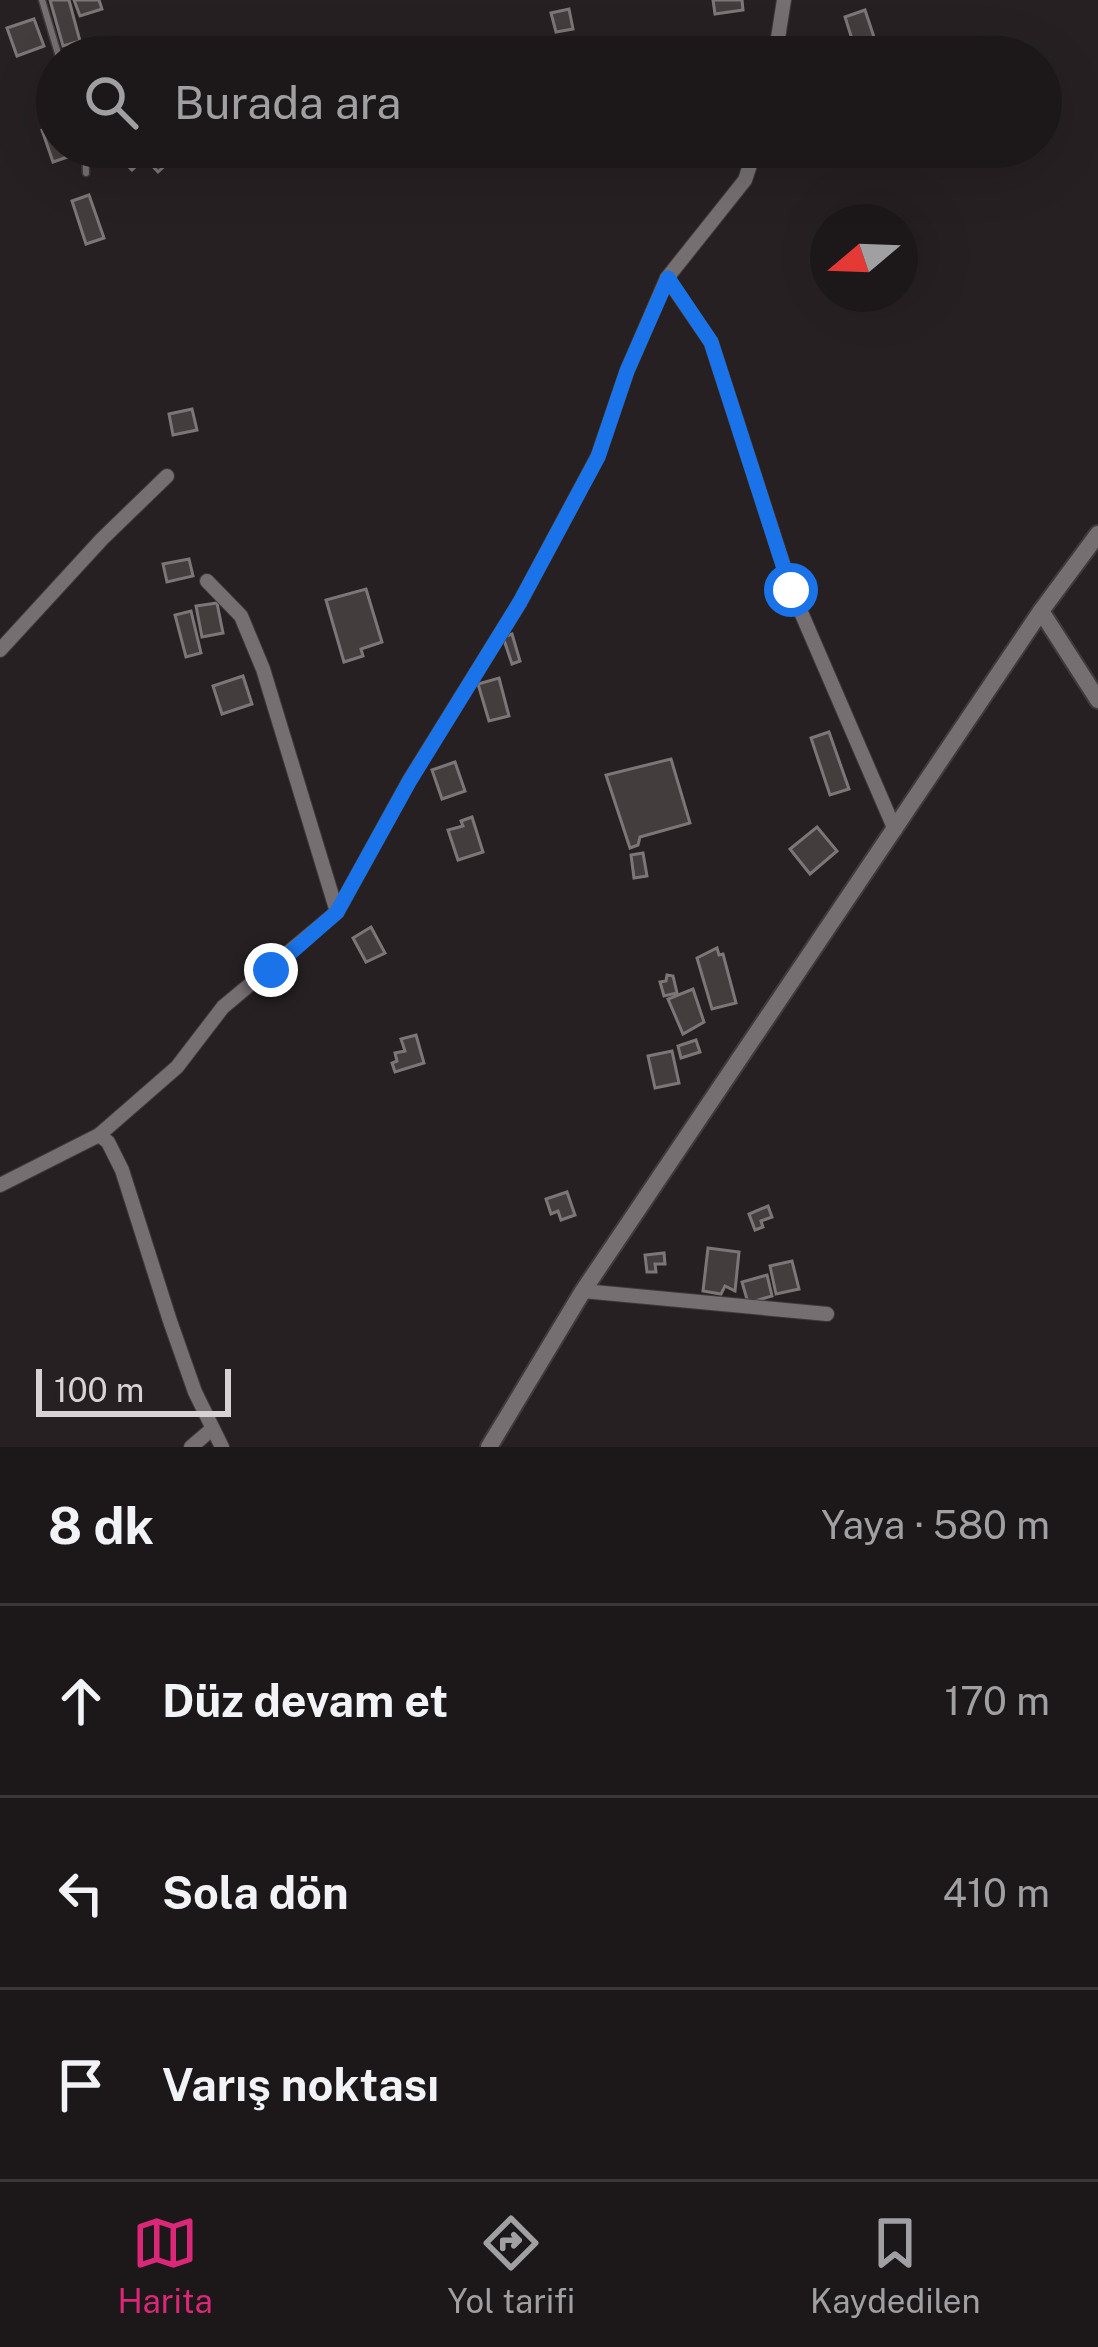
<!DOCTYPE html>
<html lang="tr">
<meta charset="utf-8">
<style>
body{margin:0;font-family:"Public Sans",sans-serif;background:#252123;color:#f1f3f6}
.compass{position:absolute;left:810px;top:204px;width:108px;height:108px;border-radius:50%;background:#1c181a;box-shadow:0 12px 48px #0002;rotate:251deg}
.scale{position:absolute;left:36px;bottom:30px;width:195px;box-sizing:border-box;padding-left:12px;border:6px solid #d7d3d4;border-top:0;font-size:33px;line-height:42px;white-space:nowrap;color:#d7d3d4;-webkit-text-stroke:9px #262022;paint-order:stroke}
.stop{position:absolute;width:36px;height:36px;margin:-27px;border:9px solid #1a73e8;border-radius:50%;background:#fff}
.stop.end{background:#1a73e8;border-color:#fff;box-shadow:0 3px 12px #0008}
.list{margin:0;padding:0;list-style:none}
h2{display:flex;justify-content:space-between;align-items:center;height:156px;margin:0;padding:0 48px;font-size:51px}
h2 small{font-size:39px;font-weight:400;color:#a0a0a2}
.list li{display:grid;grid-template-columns:78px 1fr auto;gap:36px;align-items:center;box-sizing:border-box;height:192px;padding:0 48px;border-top:3px solid #3a3739}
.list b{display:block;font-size:45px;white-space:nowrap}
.list em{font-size:39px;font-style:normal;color:#a0a0a2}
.icon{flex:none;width:66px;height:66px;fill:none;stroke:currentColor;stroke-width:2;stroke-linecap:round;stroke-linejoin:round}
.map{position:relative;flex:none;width:1098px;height:1447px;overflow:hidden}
.search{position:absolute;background:#1c181a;box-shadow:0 12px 48px #0002;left:36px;right:36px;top:36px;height:132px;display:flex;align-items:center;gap:30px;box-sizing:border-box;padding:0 42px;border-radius:66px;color:#a0a0a2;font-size:45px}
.sheet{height:732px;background:#1c181a}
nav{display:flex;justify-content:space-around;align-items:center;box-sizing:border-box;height:168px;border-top:3px solid #3a3739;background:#1c181a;font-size:33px;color:#a0a0a2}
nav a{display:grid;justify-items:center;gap:6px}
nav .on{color:#db2777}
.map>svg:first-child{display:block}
.building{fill:#433d3e;stroke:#7d7678;stroke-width:3}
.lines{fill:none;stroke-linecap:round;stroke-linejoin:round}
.service-casing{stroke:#3f3a3b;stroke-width:9}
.minor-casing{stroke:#3f3a3b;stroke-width:16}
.tertiary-casing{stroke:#3f3a3b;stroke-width:20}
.service{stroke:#756f71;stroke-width:6}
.minor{stroke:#756f71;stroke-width:14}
.tertiary{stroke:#756f71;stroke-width:16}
.route{stroke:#1a73e8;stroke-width:15}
</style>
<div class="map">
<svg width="1098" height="1447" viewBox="0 0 1098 1447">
<rect width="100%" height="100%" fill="#262022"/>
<g class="building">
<path d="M50 0H69L80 41 63 46Z"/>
<path d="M74 0H99L102 9 80 16Z"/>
<path d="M713 0H742L743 10 715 14Z"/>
<path d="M569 9 573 29 556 32 551 13Z"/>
<path d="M865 10 877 46 856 52 845 17Z"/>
<path d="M34 19 44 46 17 56 7 28Z"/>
<path d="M57 124V147H73L76 154 53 162 42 130Z"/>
<path d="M130 147H155L169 162 158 172 145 158 132 170 119 157Z"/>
<path d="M89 195 104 238 86 244 72 201Z"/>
<path d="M192 409 197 430 173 435 169 414Z"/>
<path d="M189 559 193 576 167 582 163 564Z"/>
<path d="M366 589 382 642 361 649 363 656 344 662 326 600Z"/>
<path d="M217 603 223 633 202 637 196 606Z"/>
<path d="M191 611 201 653 186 657 175 615Z"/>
<path d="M512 634 520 661 512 664 503 637Z"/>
<path d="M243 676 252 704 222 714 213 686Z"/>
<path d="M499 678 509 716 489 721 478 684Z"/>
<path d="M829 732 849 789 830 795 811 738Z"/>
<path d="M671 759 690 823 640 837 638 845 630 848 606 775Z"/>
<path d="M455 762 465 791 442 799 432 770Z"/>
<path d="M472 817 483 852 458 860 448 830 463 826 461 821Z"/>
<path d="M817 827 837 851 810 874 790 849Z"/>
<path d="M643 853 647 876 634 878 631 855Z"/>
<path d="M371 927 385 953 366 962 353 938Z"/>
<path d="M717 948 719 955 723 954 736 1003 712 1009 697 958Z"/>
<path d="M667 975 673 976 677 993 664 996 660 982 666 981Z"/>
<path d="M693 989 704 1022 683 1034 668 999Z"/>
<path d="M416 1035 424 1063 395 1072 392 1063 397 1061 395 1053 405 1051 401 1039Z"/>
<path d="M696 1040 700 1052 681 1058 678 1046Z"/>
<path d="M672 1051 679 1083 655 1088 648 1056Z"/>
<path d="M567 1192 575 1215 561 1220 558 1211 551 1214 546 1199Z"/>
<path d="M768 1206 772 1217 761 1221 763 1227 755 1230 749 1214Z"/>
<path d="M708 1248 739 1252 735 1291 725 1286 721 1294 703 1291Z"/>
<path d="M664 1253 665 1264H655L656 1272H647L645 1255Z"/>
<path d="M792 1261 799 1289 776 1294 770 1266Z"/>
<path d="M767 1275 772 1296 748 1303 742 1282Z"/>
</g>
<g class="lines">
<defs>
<g id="service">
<path d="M42 0 59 57"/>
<path d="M85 147 86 173"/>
</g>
<g id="minor">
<path d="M775 57 784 0"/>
<path d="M667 278 711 342 791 589 895 830"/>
<path d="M207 581 241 616 263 669 337 912"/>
<path d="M0 650 102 539 167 476"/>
<path d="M99 1135 177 1067 223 1007 337 912 409 781 520 602 598 456 627 371 667 278 745 180 756 147"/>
<path d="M0 1185 99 1135 108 1142 122 1170 170 1321 195 1392 222 1447"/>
<path d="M583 1291 827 1314"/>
<path d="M191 1447 212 1429"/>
</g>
<g id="tertiary">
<path d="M1041 611 1098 700"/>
<path d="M489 1447 583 1291 1041 611 1098 534"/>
</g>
</defs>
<use href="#service" class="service-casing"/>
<use href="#minor" class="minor-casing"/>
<use href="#tertiary" class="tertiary-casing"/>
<use href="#service" class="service"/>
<use href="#minor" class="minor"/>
<use href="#tertiary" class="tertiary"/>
</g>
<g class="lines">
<path class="route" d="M271 970 337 912 409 782 520 602 598 457 627 371 668 278 711 342 791 590"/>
</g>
</svg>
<svg class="compass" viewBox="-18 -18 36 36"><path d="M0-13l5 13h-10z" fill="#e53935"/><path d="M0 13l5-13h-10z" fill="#a0a0a2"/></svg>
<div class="scale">100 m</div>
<div class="stop" style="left:791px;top:590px"></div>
<div class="stop end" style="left:271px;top:970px"></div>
<div class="search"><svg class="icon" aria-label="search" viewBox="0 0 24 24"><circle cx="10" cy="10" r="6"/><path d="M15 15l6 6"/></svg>Burada ara</div>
</div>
<section class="sheet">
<h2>8 dk<small>Yaya · 580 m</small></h2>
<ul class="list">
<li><svg class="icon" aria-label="ahead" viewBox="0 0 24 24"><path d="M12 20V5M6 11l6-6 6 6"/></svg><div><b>Düz devam et</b></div><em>170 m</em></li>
<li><svg class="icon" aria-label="left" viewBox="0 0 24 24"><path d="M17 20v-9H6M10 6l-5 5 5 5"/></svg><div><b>Sola dön</b></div><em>410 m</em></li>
<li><svg class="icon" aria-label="arrive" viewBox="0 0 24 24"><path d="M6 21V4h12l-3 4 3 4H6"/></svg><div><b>Varış noktası</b></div></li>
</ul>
</section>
<nav>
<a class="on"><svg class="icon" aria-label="map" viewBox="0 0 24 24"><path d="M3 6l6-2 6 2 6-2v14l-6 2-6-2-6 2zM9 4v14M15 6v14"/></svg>Harita</a>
<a><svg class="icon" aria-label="directions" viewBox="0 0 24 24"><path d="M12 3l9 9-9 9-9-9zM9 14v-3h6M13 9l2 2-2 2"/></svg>Yol tarifi</a>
<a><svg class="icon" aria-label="saved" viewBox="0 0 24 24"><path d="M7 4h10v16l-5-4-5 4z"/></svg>Kaydedilen</a>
</nav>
